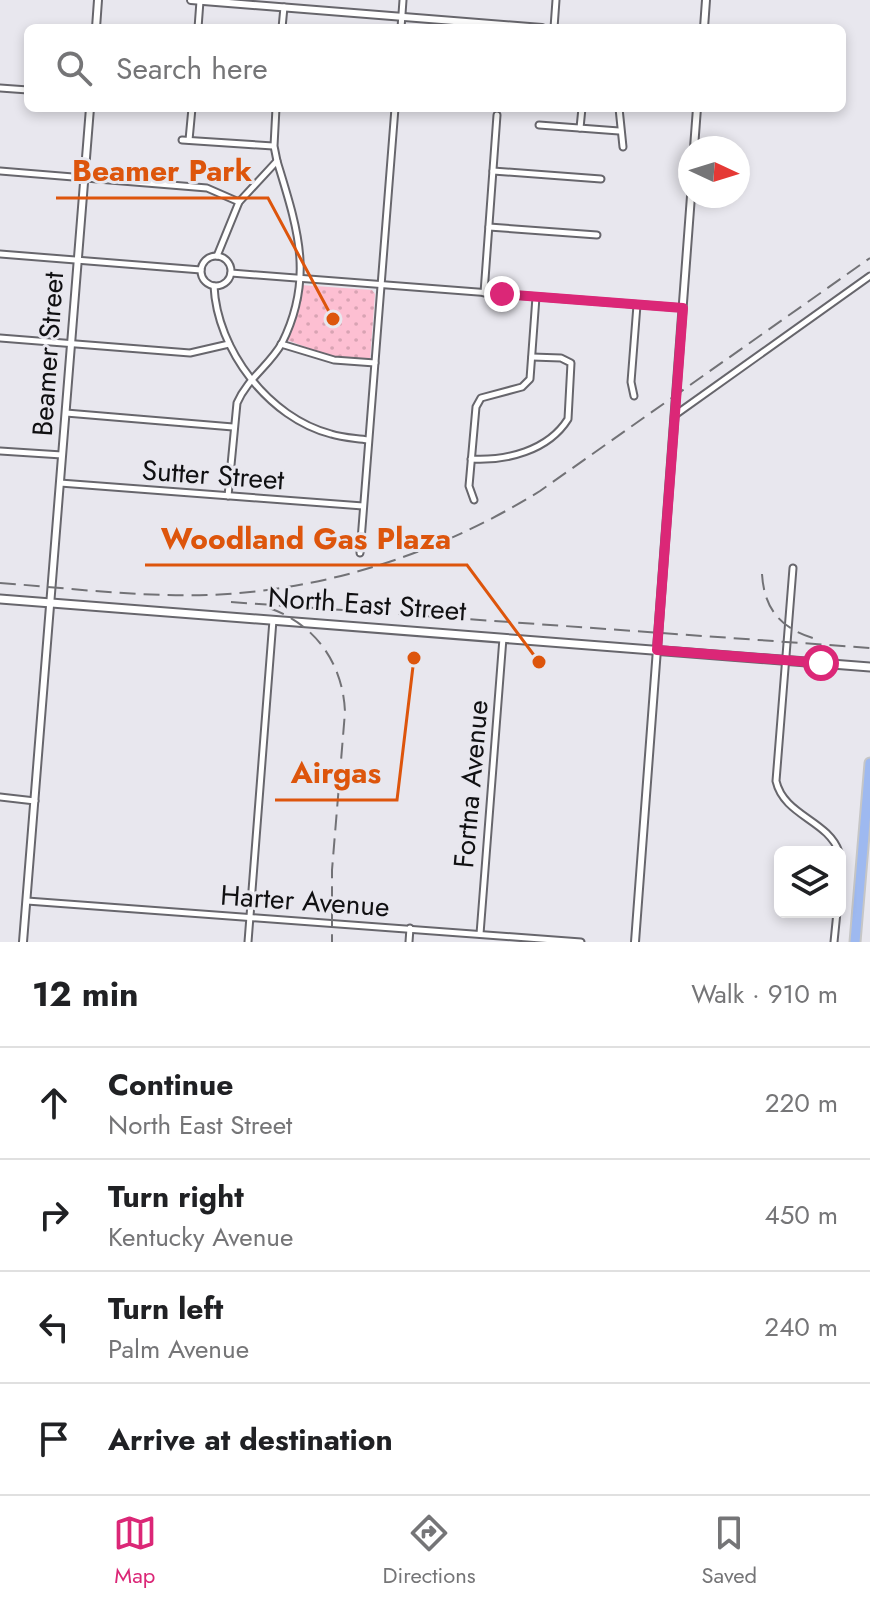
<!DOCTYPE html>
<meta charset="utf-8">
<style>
body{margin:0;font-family:Jost,sans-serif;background:#f6f6f6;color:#202124}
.controls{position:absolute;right:24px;bottom:24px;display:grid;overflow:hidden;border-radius:12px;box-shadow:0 4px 12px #0003}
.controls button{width:72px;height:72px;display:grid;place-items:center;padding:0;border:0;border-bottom:2px solid #e0e0e0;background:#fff;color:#202124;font:40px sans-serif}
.compass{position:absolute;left:678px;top:136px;width:72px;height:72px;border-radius:50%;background:#fff;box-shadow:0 4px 12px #0003;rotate:94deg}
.stop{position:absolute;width:24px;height:24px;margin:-18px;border:6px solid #db2777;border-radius:50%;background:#fff}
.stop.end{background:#db2777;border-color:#fff;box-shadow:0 2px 8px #0008}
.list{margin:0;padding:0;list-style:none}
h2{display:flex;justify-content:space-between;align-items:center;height:104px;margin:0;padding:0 32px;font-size:34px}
h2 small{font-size:26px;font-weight:400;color:#757577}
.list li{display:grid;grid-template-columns:52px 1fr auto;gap:24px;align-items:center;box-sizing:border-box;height:112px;padding:0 32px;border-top:2px solid #e0e0e0}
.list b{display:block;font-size:30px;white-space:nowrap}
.list p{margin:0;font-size:26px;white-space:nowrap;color:#757577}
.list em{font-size:26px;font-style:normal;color:#757577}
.icon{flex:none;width:44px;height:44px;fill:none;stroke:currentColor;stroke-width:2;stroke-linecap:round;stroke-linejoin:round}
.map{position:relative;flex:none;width:870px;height:942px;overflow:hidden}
.search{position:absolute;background:#fff;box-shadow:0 4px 12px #0003;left:24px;right:24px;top:24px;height:88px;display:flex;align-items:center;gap:20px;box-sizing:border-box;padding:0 28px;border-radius:12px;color:#757577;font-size:30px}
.sheet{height:552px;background:#fff}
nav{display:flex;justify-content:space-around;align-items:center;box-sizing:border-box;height:112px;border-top:2px solid #e0e0e0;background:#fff;font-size:22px;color:#757577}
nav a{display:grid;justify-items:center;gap:4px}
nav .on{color:#db2777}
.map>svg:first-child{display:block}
.green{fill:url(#green-dots)}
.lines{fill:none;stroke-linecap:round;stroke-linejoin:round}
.minor-casing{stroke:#67666c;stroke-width:9}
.tertiary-casing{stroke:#67666c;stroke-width:10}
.secondary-casing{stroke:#67666c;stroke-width:11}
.motorway-casing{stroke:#c6c6c6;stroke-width:13}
.minor{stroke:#fff;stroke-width:5}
.tertiary{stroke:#fff;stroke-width:6}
.secondary{stroke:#fff;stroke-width:7}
.motorway{stroke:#9eb9f0;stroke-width:9}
.rail{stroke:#727276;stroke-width:2;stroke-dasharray:16 8;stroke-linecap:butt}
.route{stroke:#db2777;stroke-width:10}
.labels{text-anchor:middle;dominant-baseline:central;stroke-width:6;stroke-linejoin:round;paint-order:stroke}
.street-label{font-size:28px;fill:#101012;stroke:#e8e7ee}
.leader{fill:none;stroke:#dd550c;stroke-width:3}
.callout-dot{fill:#dd550c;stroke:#e8e7ee;stroke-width:3}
.callout-label{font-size:30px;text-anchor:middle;font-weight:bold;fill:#dd550c;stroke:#e8e7ee;stroke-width:6;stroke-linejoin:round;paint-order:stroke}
</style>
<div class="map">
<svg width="870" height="942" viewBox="0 0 870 942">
<defs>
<pattern id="green-dots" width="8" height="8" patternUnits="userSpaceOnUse" patternTransform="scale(2)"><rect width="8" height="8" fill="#fdbfd2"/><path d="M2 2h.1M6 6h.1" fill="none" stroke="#d8a3b3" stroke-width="1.8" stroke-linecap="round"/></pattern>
</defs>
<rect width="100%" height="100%" fill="#e8e7ee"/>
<path class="green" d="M301 285 372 290 375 294 370 360 332 357 287 340Z"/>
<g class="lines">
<defs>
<g id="minor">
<path d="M198 28 200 1"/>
<path d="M282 28 284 7"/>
<path d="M401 28 403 0"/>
<path d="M554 28 556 0"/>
<path d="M0 88 28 90"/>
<path d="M619 108 623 147"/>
<path d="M539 125 619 131"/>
<path d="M580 128 582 108"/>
<path d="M182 140 273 146"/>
<path d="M189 140 192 108"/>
<path d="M0 171 207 188 239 202"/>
<path d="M493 171 601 179"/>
<path d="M489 227 597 235"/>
<path d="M0 254 201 270"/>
<circle cx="216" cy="271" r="15"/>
<path d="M217 256 239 202 277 161 274 146 276 108"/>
<path d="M231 273 683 308"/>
<path d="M214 286C217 350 269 418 331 434 343 438 356 438 368 440"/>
<path d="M484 293 497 115"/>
<path d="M0 338 190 353 229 344"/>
<path d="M281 344 334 360 375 363"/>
<path d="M634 396 631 382 637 305"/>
<path d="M66 413 233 427"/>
<path d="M675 415 870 276"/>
<path d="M0 451 62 455"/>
<path d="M471 459C506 461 548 451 568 419L571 363 561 358 532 357"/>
<path d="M60 483 363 506"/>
<path d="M228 496 237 403C247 379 270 365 282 343 315 277 297 227 277 161"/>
<path d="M474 500 469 486 476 407 481 398 522 387 530 379 536 297"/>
<path d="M360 553 395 108"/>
<path d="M793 568 776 781C784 816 828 820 839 852"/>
<path d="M0 797 35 801"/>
<path d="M840 855V884"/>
<path d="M27 901 581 942"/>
<path d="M480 934 503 638"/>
<path d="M248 942 273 620"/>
<path d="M409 942 410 928"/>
<path d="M834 942 837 912"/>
</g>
<g id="tertiary">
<path d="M191 0 542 28"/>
<path d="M96 28 98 0"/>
<path d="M704 28 706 0"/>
<path d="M694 148 697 108"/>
<path d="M23 942 90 108"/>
<path d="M635 942 691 196"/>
</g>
<path id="secondary" d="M0 599 870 667"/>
<path id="motorway" d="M855 942 870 763"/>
</defs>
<use href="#minor" class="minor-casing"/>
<use href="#tertiary" class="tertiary-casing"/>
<use href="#secondary" class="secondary-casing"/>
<use href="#motorway" class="motorway-casing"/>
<use href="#minor" class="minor"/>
<use href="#tertiary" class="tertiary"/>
<use href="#secondary" class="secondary"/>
<use href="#motorway" class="motorway"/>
<g class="rail">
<path d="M762 574C764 608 780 628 813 638"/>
<path d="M0 583C68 588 138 597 207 595 325 591 440 553 540 491L870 258"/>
<path d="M231 602 870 648"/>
<path d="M269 608C315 624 343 663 345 712L332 870V942"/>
</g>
</g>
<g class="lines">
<path class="route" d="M502 294 683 308 657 650 821 663"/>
</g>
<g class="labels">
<g class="street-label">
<text transform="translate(48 354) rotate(-86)">Beamer Street</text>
<text transform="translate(213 475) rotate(4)">Sutter Street</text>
<text transform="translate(367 604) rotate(4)">North East Street</text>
<text transform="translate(471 784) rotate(-85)">Fortna Avenue</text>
<text transform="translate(305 901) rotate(4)">Harter Avenue</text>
</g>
</g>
<path class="leader" d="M333 319L268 198H56M539 662L467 565H145M414 658L397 800H275"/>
<g class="callout-dot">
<circle cx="333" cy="319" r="8"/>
<circle cx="539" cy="662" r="8"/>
<circle cx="414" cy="658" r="8"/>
</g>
<g class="callout-label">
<text x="162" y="181">Beamer Park</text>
<text x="306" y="549">Woodland Gas Plaza</text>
<text x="336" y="783">Airgas</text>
</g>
</svg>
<div class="controls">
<button><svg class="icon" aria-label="layers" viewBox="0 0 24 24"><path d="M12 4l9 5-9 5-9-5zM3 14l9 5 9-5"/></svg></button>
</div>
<svg class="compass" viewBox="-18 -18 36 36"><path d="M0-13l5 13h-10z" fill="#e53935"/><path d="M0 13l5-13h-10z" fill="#757577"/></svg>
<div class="stop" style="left:821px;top:663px"></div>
<div class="stop end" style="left:502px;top:294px"></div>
<div class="search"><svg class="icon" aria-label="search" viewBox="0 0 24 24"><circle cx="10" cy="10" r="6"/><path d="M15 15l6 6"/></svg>Search here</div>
</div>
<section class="sheet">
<h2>12 min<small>Walk · 910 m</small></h2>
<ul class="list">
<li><svg class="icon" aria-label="ahead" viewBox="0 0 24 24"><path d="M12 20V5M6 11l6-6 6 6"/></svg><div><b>Continue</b><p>North East Street</p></div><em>220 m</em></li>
<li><svg class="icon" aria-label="right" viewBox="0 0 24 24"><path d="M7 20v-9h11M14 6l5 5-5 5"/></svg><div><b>Turn right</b><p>Kentucky Avenue</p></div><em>450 m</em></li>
<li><svg class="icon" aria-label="left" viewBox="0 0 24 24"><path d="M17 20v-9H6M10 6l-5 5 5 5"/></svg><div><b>Turn left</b><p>Palm Avenue</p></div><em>240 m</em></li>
<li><svg class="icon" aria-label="arrive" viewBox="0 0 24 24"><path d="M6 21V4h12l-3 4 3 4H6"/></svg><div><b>Arrive at destination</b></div></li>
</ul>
</section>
<nav>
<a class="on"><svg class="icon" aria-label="map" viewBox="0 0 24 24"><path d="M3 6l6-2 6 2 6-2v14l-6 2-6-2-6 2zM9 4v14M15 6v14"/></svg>Map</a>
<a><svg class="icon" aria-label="directions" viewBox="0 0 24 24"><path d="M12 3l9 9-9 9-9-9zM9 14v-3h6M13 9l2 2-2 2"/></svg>Directions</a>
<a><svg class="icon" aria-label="saved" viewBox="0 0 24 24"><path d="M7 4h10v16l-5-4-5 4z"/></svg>Saved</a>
</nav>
